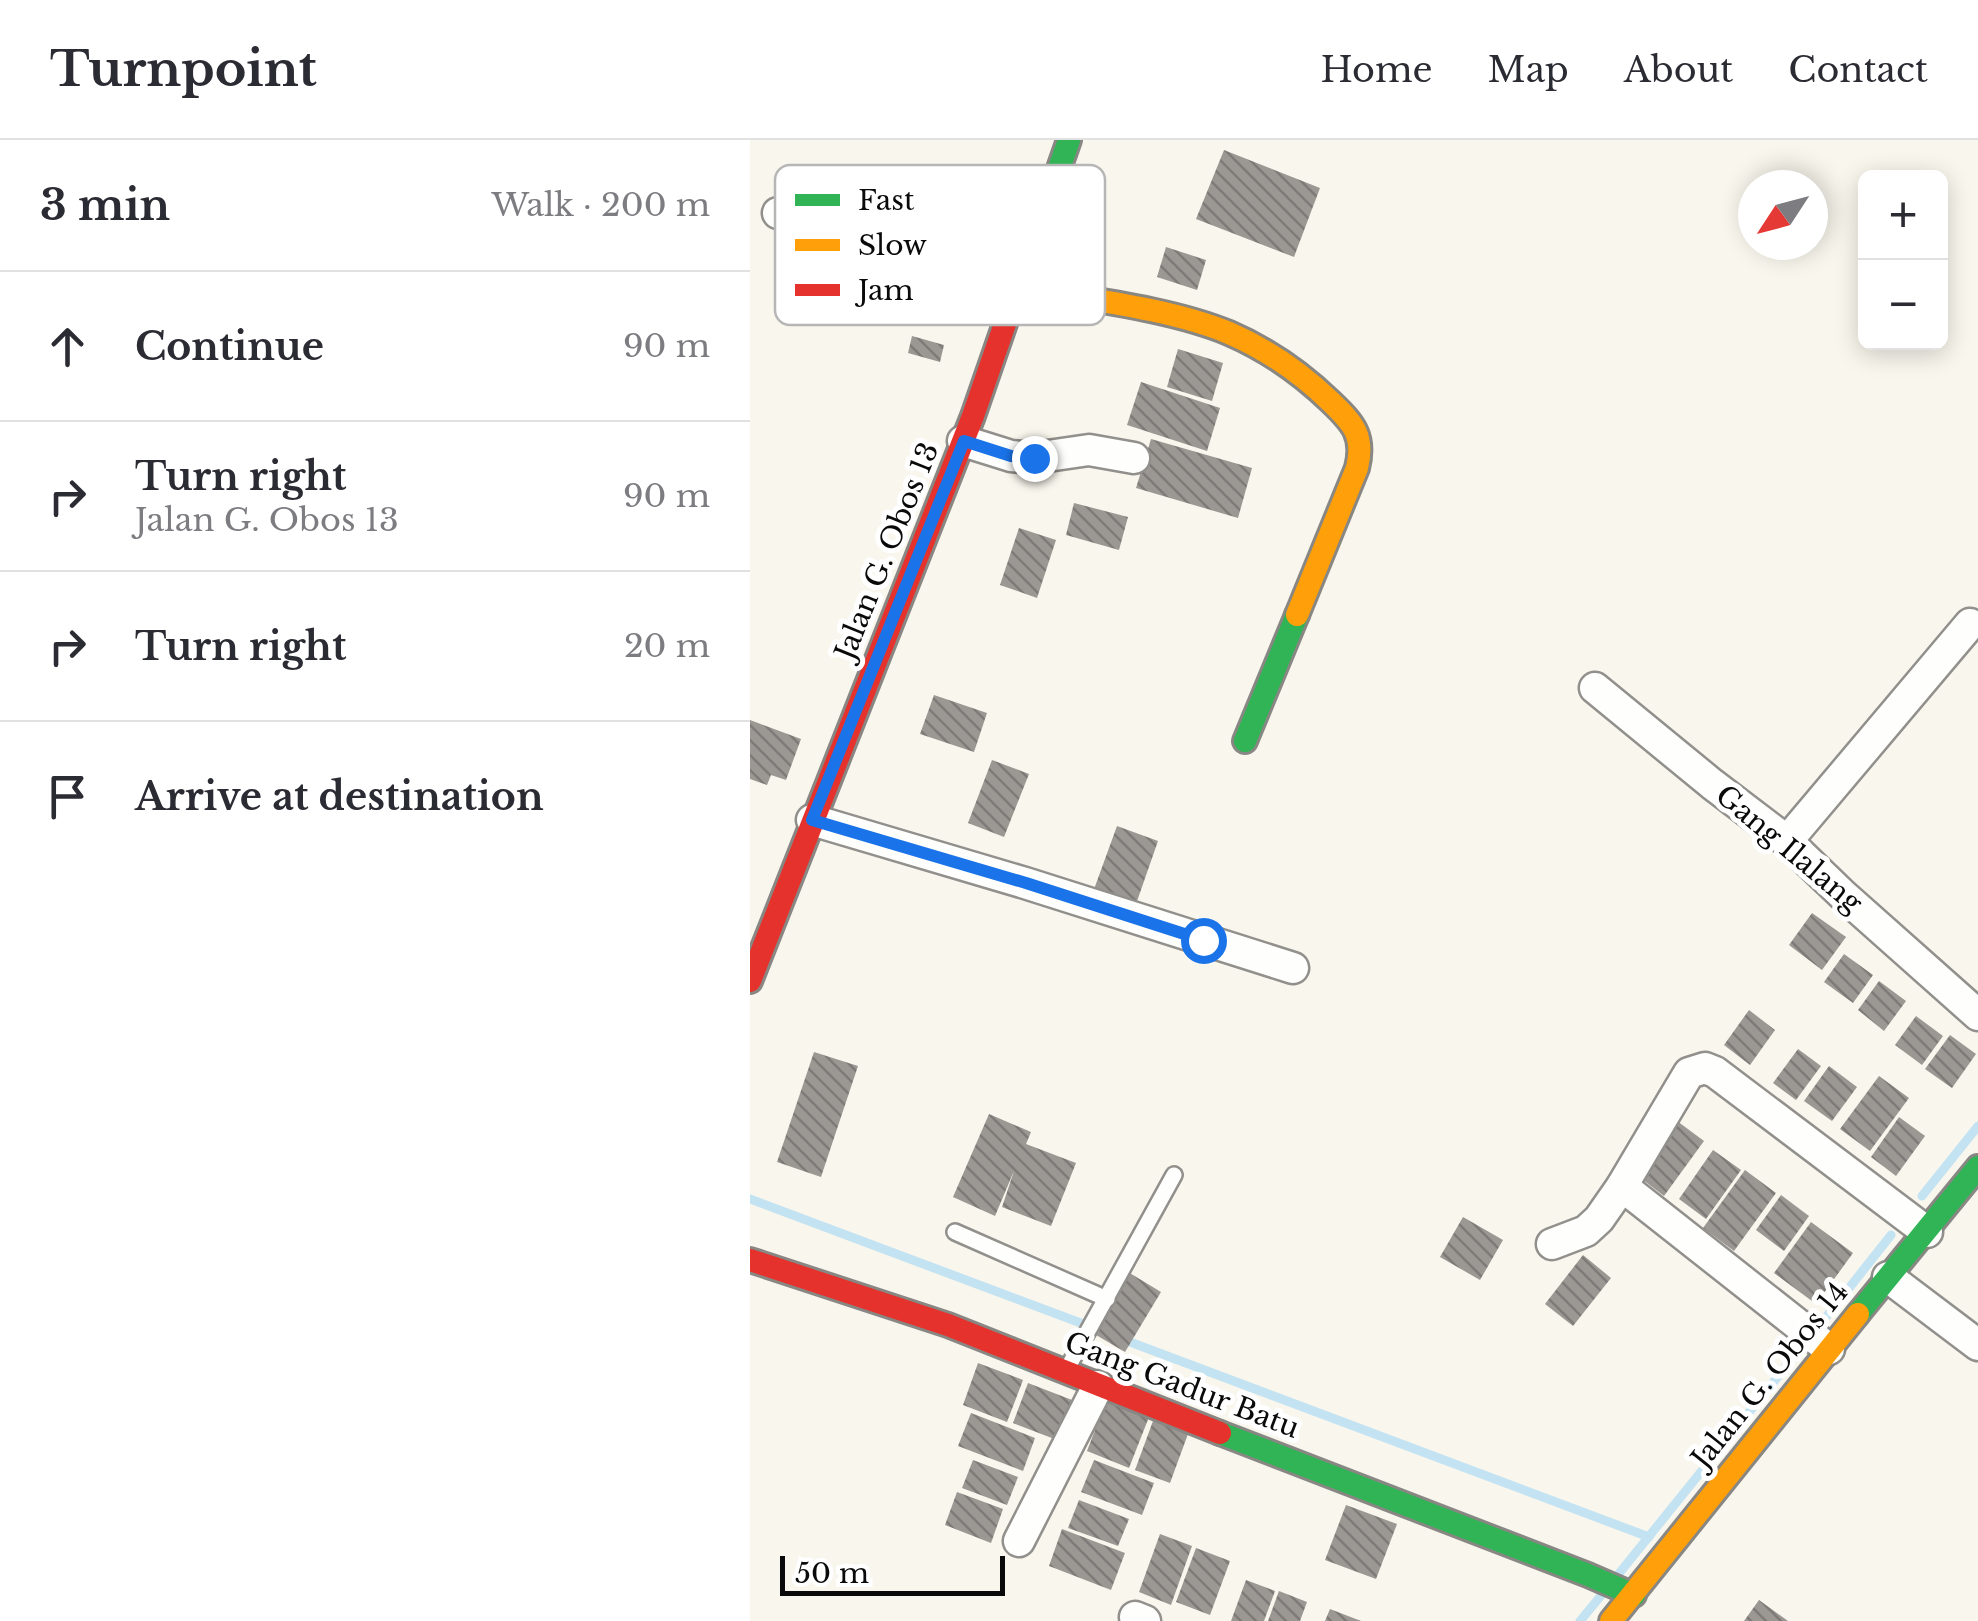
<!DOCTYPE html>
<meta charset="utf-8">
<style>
body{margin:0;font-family:"Libre Baskerville",serif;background:#f2f2f3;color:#2b2b33}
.controls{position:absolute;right:30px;top:30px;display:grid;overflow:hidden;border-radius:15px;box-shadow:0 5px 25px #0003}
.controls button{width:90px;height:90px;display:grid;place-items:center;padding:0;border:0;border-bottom:2px solid #e1e1e2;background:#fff;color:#2b2b33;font:50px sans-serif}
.compass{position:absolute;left:988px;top:30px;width:90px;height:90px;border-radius:50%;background:#fff;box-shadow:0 5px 25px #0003;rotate:234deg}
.scale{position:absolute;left:30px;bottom:25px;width:225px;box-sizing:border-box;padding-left:10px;border:5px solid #0a0a0a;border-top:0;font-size:28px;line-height:35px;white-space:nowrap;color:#0a0a0a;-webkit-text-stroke:8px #fff;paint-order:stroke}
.stop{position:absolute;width:30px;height:30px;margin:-22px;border:8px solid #1a73e8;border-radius:50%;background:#fff}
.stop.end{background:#1a73e8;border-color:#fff;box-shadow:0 2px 10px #0008}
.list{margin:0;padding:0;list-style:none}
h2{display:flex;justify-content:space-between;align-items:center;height:130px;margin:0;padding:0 40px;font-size:42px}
h2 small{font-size:32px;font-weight:400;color:#7c7c81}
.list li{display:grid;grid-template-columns:65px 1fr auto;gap:30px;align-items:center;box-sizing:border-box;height:150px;padding:0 40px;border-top:2px solid #e1e1e2}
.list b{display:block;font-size:38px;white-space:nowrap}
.list p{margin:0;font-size:32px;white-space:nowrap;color:#7c7c81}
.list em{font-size:32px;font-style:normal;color:#7c7c81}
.icon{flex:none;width:55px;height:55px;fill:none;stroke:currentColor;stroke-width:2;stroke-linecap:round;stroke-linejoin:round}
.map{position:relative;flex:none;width:1228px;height:1481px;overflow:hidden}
header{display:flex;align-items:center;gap:60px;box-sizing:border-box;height:140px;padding:0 50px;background:#fff;border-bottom:2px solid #e1e1e2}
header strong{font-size:48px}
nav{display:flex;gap:55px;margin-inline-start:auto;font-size:35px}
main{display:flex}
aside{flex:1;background:#fff}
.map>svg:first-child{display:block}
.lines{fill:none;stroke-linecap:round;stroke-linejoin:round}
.stream{stroke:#c4e3f2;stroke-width:9}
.building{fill:url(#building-back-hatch)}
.lane-casing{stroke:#92908c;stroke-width:20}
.street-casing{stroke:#92908c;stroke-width:35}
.fast-casing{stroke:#888783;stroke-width:28}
.slow-casing{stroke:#888783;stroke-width:28}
.jam-casing{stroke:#888783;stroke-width:28}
.lane{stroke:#fefefc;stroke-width:15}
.street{stroke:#fefefc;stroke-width:30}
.fast{stroke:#30b455;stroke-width:22}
.slow{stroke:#ff9f0a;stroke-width:22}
.jam{stroke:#e5322d;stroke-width:22}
.route{stroke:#1a73e8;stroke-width:12}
.labels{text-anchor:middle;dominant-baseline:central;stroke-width:10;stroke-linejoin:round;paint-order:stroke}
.street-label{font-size:28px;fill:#0a0a0a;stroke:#fff}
.key{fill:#fff;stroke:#b6b6b6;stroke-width:2.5}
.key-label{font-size:28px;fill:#0a0a0a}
</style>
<header>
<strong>Turnpoint</strong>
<nav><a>Home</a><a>Map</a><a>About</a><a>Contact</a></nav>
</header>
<main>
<aside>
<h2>3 min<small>Walk · 200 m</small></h2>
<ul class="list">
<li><svg class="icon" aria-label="ahead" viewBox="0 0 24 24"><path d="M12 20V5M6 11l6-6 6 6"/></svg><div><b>Continue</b></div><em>90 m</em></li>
<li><svg class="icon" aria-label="right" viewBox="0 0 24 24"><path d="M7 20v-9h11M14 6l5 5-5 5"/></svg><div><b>Turn right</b><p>Jalan G. Obos 13</p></div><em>90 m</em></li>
<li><svg class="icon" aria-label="right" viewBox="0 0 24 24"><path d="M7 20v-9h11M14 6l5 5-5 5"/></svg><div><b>Turn right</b></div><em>20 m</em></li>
<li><svg class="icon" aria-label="arrive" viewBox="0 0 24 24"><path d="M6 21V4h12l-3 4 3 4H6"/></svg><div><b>Arrive at destination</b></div></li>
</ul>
</aside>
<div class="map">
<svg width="1228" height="1481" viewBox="0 0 1228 1481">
<defs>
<pattern id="building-back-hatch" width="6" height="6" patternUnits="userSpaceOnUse" patternTransform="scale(2.5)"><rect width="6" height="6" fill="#9b9894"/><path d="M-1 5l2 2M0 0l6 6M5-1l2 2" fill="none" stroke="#7d7a77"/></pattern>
</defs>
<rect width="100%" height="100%" fill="#f9f6ed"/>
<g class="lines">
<g class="stream">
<path d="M1172 1056 1228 986"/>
<path d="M0 1059 344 1188"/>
<path d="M1077 1176 1141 1095"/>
<path d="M372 1199 899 1397"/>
<path d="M867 1436 1046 1214"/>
<path d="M830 1481 854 1452"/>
</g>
</g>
<g class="building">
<path d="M474 10 570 48 544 117 446 79Z"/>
<path d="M416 107 456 120 447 150 407 137Z"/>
<path d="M162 196 194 205 190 222 158 213Z"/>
<path d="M428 209 473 223 462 261 417 247Z"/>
<path d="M391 242 470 268 457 311 377 285Z"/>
<path d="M401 299 502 328 488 378 386 348Z"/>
<path d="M324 363 378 377 369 410 316 395Z"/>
<path d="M269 388 306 400 287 458 250 445Z"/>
<path d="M184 555 237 573 224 612 170 594Z"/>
<path d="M0 580 51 599 36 640 21 635 17 645 0 639Z"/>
<path d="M242 620 279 634 254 697 218 683Z"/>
<path d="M367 686 408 701 385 767 343 752Z"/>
<path d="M1062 773 1096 797 1072 830 1039 805Z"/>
<path d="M1094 814 1123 835 1103 863 1074 842Z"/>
<path d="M1129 841 1156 861 1134 891 1108 870Z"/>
<path d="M999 870 1025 890 1000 925 974 905Z"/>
<path d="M1166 876 1193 896 1172 925 1145 905Z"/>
<path d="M1200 895 1226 914 1202 948 1175 929Z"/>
<path d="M1048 909 1071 926 1046 960 1023 943Z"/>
<path d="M64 912 108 926 71 1037 27 1022Z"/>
<path d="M1079 926 1107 947 1082 981 1054 961Z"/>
<path d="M1129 936 1159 958 1120 1011 1090 989Z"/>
<path d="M239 974 281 992 276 1004 326 1023 301 1086 252 1067 264 1031 245 1076 203 1057Z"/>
<path d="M1149 977 1175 996 1146 1036 1121 1017Z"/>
<path d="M923 978 954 1001 914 1056 884 1033Z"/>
<path d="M963 1010 991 1030 956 1079 929 1059Z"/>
<path d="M995 1030 1026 1053 984 1111 953 1088Z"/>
<path d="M1031 1055 1059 1076 1034 1111 1006 1090Z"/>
<path d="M713 1077 753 1100 730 1140 690 1117Z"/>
<path d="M1061 1082 1103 1113 1066 1164 1024 1133Z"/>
<path d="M833 1115 861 1138 823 1186 795 1164Z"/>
<path d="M378 1132 411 1152 375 1212 341 1192Z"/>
<path d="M228 1223 273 1240 257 1282 213 1265Z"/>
<path d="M278 1243 322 1260 307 1300 263 1283Z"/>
<path d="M356 1261 399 1277 379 1328 337 1311Z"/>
<path d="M221 1273 285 1298 273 1331 208 1306Z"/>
<path d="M403 1281 438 1294 420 1343 385 1330Z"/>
<path d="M223 1320 268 1337 257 1365 212 1348Z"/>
<path d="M344 1320 404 1343 392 1375 331 1352Z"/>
<path d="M207 1352 253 1369 241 1403 195 1385Z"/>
<path d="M329 1360 379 1379 368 1406 318 1388Z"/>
<path d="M596 1365 647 1384 626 1439 575 1420Z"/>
<path d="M312 1389 375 1413 361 1450 299 1426Z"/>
<path d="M410 1394 442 1406 421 1465 389 1452Z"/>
<path d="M446 1408 480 1421 460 1475 426 1462Z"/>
<path d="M496 1440 525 1451 514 1481H481Z"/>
<path d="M529 1451 557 1462 550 1481H518Z"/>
<path d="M1009 1460 1038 1481H994Z"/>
<path d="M580 1469 611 1481H575Z"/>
</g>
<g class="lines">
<defs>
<g id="lane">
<path d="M205 1092 357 1159"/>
<path d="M317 1229 424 1035"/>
</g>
<g id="street">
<path d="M28 73 272 138"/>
<path d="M213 301 261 316 284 318 339 310 384 318"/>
<path d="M845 548 962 644 1037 701 1093 755 1228 875"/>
<path d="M62 680 275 743 543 828"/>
<path d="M1037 701 1220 484"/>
<path d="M872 1046 1079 1209"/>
<path d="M802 1104 836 1091 849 1079 872 1046 939 933 955 928 965 932 1177 1092"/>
<path d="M1138 1137 1228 1205"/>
<path d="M269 1401 348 1246"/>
<path d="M385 1477 395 1481"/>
</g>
<g id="fast">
<path d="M268 146 319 0"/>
<path d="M495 601 547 475"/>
<path d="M1108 1174 1228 1027"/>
<path d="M470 1293 838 1435 884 1455"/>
</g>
<g id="slow">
<path d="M269 147C334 159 419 168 479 193 516 209 552 234 581 262 603 283 615 296 607 328L547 475"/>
<path d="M861 1481 1108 1174"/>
</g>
<g id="jam">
<path d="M0 841 223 276 268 146"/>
<path d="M0 1120 198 1185 470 1293"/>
</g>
</defs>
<use href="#lane" class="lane-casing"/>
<use href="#street" class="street-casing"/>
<use href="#fast" class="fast-casing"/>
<use href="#slow" class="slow-casing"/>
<use href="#jam" class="jam-casing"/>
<use href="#lane" class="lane"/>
<use href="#street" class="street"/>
<use href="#fast" class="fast"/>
<use href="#slow" class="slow"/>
<use href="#jam" class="jam"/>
</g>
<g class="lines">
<path class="route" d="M284 318 261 316 214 301 62 680 276 743 453 800"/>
</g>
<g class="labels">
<g class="street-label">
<text transform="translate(137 411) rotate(-68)">Jalan G. Obos 13</text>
<text transform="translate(1039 709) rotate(40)">Gang Ilalang</text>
<text transform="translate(1020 1235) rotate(-51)">Jalan G. Obos 14</text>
<text transform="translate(432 1245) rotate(21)">Gang Gadur Batu</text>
</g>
</g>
<rect x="25" y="25" width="330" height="160" rx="15" class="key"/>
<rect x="45" y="54" width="45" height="12" fill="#30b455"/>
<rect x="45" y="99" width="45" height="12" fill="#ff9f0a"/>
<rect x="45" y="144" width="45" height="12" fill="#e5322d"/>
<g class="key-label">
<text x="108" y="70">Fast</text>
<text x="108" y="115">Slow</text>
<text x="108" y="160">Jam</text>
</g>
</svg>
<div class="controls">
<button>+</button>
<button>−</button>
</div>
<svg class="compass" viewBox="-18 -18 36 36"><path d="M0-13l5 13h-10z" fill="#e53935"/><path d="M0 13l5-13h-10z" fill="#7c7c81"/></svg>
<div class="scale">50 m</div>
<div class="stop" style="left:453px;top:800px"></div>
<div class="stop end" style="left:284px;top:318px"></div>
</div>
</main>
